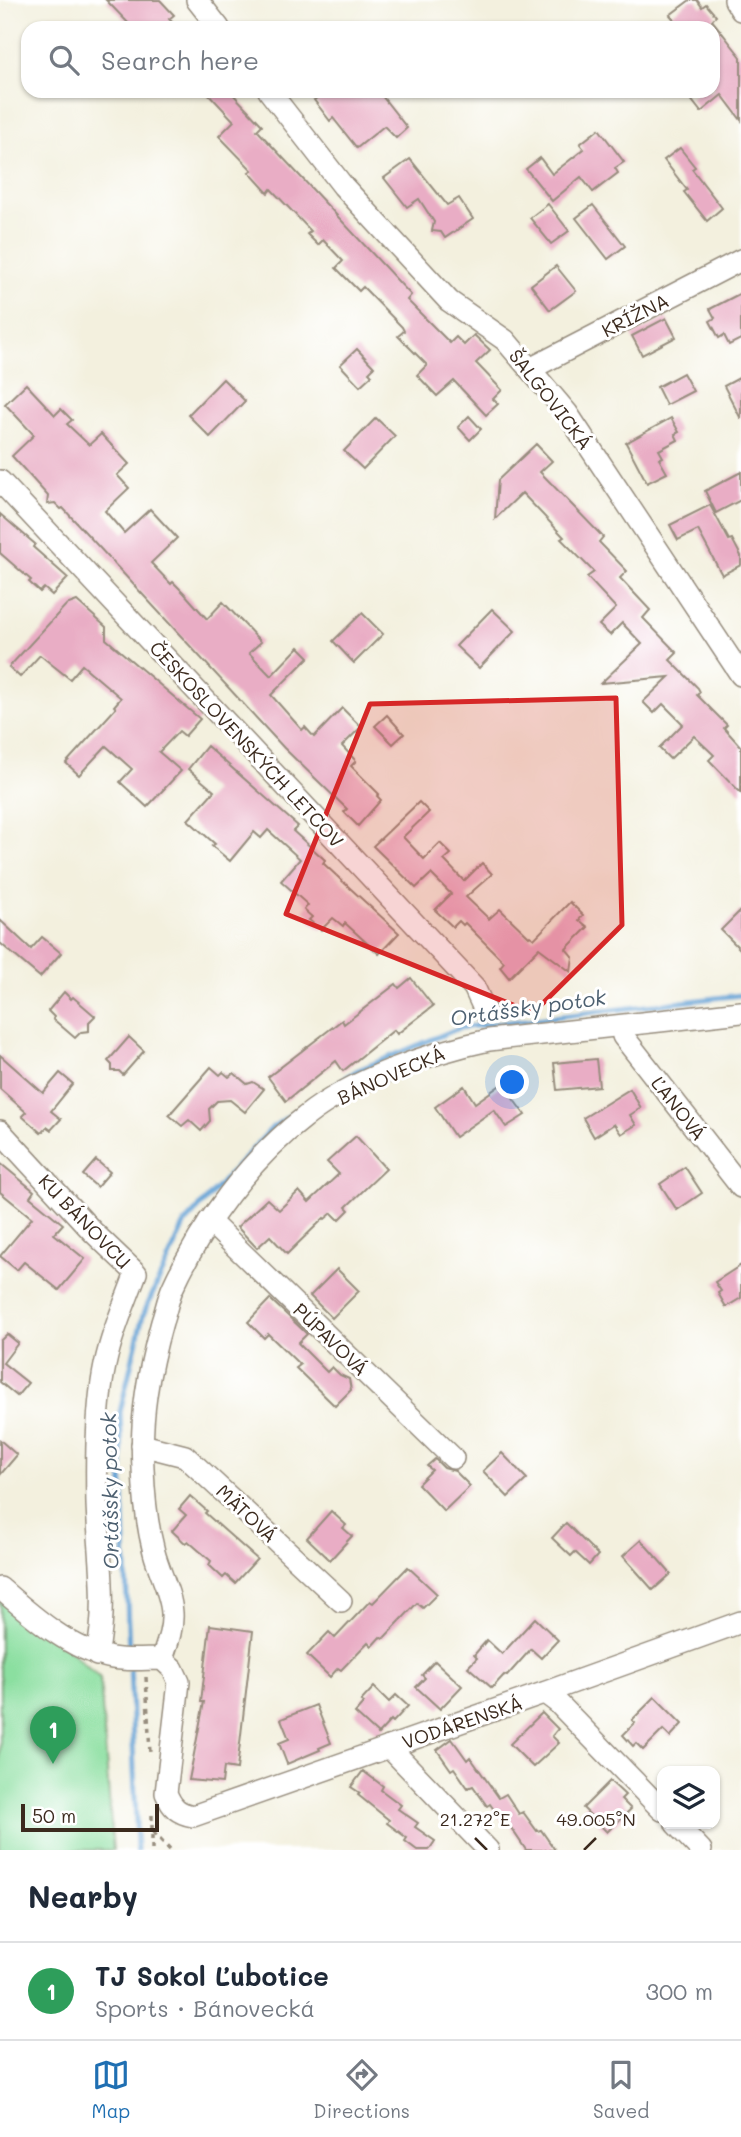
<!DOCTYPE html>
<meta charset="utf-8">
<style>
body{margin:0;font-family:Mali,sans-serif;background:#f2f2f3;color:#1f2937}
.controls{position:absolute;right:21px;bottom:21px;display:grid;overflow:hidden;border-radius:14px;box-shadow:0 2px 5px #0004}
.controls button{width:63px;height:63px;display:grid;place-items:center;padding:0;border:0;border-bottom:2px solid #e0e1e3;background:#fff;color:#1f2937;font:35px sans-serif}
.scale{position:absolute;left:21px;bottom:18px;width:138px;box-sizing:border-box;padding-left:7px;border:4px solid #3b2a1e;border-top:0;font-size:19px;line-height:24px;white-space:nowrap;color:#3b2a1e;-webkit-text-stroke:5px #fff;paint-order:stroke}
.you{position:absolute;left:513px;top:1083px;width:24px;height:24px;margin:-18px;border:5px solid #fff;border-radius:50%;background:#1a73e8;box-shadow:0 0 0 10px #1a73e833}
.badge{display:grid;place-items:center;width:46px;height:46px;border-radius:50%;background:#1f6fb2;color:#fff;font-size:23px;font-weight:700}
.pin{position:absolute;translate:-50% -58px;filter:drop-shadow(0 2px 4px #0008)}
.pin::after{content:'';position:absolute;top:37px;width:24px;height:21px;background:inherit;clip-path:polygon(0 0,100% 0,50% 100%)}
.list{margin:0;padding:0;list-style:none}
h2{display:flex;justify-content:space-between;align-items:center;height:91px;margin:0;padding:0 28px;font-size:30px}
h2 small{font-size:23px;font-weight:400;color:#747a83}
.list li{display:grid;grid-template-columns:46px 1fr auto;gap:21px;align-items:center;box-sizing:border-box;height:98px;padding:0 28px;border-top:2px solid #e0e1e3}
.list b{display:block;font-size:26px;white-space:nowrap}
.list p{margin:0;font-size:23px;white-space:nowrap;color:#747a83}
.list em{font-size:23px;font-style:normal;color:#747a83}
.icon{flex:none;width:38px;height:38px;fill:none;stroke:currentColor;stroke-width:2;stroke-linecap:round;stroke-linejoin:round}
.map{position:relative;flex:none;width:741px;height:1850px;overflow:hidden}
.search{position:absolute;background:#fff;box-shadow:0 2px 5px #0004;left:21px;right:21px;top:21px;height:77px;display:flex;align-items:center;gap:18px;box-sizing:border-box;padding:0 24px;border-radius:21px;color:#747a83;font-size:26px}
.sheet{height:189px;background:#fff}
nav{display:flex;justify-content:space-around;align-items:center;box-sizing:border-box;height:98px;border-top:2px solid #e0e1e3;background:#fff;font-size:19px;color:#747a83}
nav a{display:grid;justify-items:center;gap:4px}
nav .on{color:#1f6fb2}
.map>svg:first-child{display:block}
.green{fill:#8bdfa0;stroke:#63845f;stroke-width:2}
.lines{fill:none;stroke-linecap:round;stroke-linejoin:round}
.stream{stroke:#62a1d4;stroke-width:5}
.building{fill:#e9adc5}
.minor-casing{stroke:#978d7e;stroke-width:24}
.path{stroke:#978d7e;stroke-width:3.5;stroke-dasharray:5 5;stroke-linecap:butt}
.minor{stroke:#fff;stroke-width:21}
.marked{fill:#d62828;fill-opacity:0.2;stroke:#d62828;stroke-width:5;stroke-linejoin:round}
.ticks{fill:none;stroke:#3b2a1e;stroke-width:2.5}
.labels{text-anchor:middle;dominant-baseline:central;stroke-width:6;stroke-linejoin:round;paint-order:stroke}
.street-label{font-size:19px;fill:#3b2a1e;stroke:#fff}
.water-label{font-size:21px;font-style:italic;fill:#4d6070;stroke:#fff}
.ticks-label{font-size:18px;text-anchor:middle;fill:#3b2a1e;stroke:#fff;stroke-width:6;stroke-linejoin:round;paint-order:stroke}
</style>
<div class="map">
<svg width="741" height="1850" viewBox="0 0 741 1850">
<rect width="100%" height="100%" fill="#fff"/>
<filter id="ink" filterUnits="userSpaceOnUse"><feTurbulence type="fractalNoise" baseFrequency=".0143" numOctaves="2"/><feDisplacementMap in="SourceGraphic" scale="14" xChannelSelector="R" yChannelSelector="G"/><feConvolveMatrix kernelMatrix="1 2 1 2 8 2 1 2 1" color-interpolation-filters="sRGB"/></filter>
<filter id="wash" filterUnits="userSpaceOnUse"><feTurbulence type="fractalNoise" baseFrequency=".00686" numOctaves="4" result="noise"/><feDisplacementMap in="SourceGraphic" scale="28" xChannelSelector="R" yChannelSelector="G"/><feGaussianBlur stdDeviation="1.57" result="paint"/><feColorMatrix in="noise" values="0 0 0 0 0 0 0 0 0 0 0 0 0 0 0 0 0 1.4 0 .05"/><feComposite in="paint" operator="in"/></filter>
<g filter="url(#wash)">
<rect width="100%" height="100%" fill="#f3f0de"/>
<path class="green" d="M0 1587 100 1678 113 1850H0Z"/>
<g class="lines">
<g class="stream">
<path d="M335 1085 356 1071 459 1028 741 995"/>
<path d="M129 1653 120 1412 143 1315 185 1223 273 1127 298 1110"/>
<path d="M130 1663 137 1850"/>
</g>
</g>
<g id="blocks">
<g class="building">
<path d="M106 0H160L174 15 169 19 178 28H133Z"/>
<path d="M690 0H697L702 7 706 4 716 16 712 20 741 57V120L722 95 701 112 690 98 699 91H713V28H681L670 15Z"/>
<path d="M206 91H230L262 125 257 130 411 295 407 300 450 343 456 337 464 345 474 335 490 350 476 363 502 390 493 399 498 404 486 415 454 381 437 396 417 375 427 365 398 336 404 331 402 327 363 287 359 291 336 268 343 261 323 240 318 245 307 234 311 231 271 189 268 193 249 172 252 170 219 136 234 121Z"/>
<path d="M327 91H378L407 128 396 138 384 126 357 148 333 118 330 121 314 100Z"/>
<path d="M599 129 624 162 615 168 618 173 593 192 581 177 552 201 526 169 540 158 552 174 584 149 580 144Z"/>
<path d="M680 148 695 167 692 169 722 208 707 221 684 192 687 190 664 160Z"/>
<path d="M410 159 447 205 459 198 473 219 445 238 441 232 432 231 434 222 419 199 407 207 384 178Z"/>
<path d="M548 204 569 231 551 244 530 218Z"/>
<path d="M593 205 625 246 608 259 576 218Z"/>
<path d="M556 266 576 291 550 310 531 285Z"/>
<path d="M741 293V339L729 345 724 335 719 338 710 321 715 318 710 309Z"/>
<path d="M666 318 676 337 642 355 632 336Z"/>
<path d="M357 349 374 367 369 372 372 375 360 386 340 365Z"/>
<path d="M683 373 693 391 666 405 657 387Z"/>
<path d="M741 377V419L724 386Z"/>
<path d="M223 379 245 401 210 437 188 415Z"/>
<path d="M26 384 55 415 61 409 72 420 67 424 89 445 101 434 129 464 117 475 129 488 105 511 124 533 150 509 177 538 151 563 171 584 173 582 184 593 207 619 223 602 261 642 249 653 271 676 299 647 309 657 271 695 302 730 305 727 314 737 342 708 361 727 342 746 356 761 351 766 379 794 377 796 381 800 358 826 344 812 347 809 284 748 63 508 61 509 55 503 47 504 48 496 12 456 34 435 5 404Z"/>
<path d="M469 416 481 429 470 440 458 427Z"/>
<path d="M376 418 395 436 363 469 344 451Z"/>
<path d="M671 418 679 432 675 434 678 440 659 450 663 457 659 459 667 473 647 483 626 443Z"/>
<path d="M536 444 552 461 540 472 603 537 599 542 627 571 620 578 650 610 643 618 677 653 670 660 698 688 700 692 697 695 727 725 724 728 741 747V793L709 760 714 755 694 736 670 759 659 748 683 724 663 704 654 713 643 702 669 677 601 683 642 644 622 623 610 635 599 625 616 608 587 577 594 572 561 539 564 537 522 493 495 519 498 480Z"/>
<path d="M741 472V500L716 513 705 491Z"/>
<path d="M710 505 729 540 732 539 741 556V565L722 575 698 530 678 540 670 525Z"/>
<path d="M0 514 35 544 33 547 68 578 52 595 44 588 40 592 29 582 31 580 0 553Z"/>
<path d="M77 601 106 627V639L200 719 185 736 179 731 159 752 181 771 147 807 120 782 132 769 106 746 79 775 66 763 116 708 114 706 121 698 82 665 70 679 40 655 20 677 9 667 66 605Z"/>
<path d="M492 609 515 631 479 668 456 646Z"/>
<path d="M362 613 383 634 354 663 333 641Z"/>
<path d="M387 715 404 734 393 744 375 726Z"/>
<path d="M207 746 298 826 293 831 325 860 323 863 339 878 399 933 379 954 345 923 343 926 333 918 321 930 309 920 312 917 304 910 308 905 281 881 300 859 268 830 261 838 254 832 230 861 212 846 215 844 188 820 214 791 188 769Z"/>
<path d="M419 802 429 812 403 837 424 859 440 843 451 854 444 860 464 881 482 863 492 874 466 897 489 919 500 909 529 937 530 936 534 939 570 902 583 915 579 920 588 927 566 949 573 957 571 972 539 948 509 978 500 967 504 962 465 923 463 925 459 921 453 927 435 910 451 894 431 874 416 888 373 846Z"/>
<path d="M741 910V950L721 930Z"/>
<path d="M0 920 31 949 42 937 61 953 40 977 0 943Z"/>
<path d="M411 978 433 1006 397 1034 394 1030 343 1071 336 1061 286 1101 268 1077 342 1020 344 1024 396 984 399 988Z"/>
<path d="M64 992 71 999 73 997 95 1016 89 1022V1031L81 1032 75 1038 53 1019 54 1017 48 1011Z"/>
<path d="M129 1037 144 1051 123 1075 119 1071H112V1065L108 1061Z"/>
<path d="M0 1055 43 1093 60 1073 73 1084 51 1111 61 1119 51 1130 47 1127 41 1133 22 1116 26 1112 0 1089Z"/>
<path d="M596 1059 599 1086 557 1090 554 1063Z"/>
<path d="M211 1067 220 1075 223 1072 229 1077 234 1073 247 1084 253 1082 264 1089 245 1112 230 1100 217 1101 209 1109 210 1121 201 1131 189 1120 182 1126 169 1115Z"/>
<path d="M502 1084 525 1115 506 1127 494 1110 455 1137 435 1107 464 1086 475 1103Z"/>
<path d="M630 1089 641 1108 630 1115 636 1125 621 1134 614 1124 594 1137 583 1118Z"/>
<path d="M356 1136 386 1169 346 1207 349 1210 339 1220 332 1213 325 1219 324 1218 287 1254 270 1236 257 1248 237 1227 267 1199 279 1210 299 1191 309 1202 339 1174 327 1162Z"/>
<path d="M96 1160 110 1172 97 1187 83 1175Z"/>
<path d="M0 1163 34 1191 30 1197 63 1224 54 1234 85 1259 59 1290 24 1262 17 1270 0 1256 32 1218 0 1192Z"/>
<path d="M685 1167 702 1193 677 1210 660 1184Z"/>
<path d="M741 1265V1298L726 1307 718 1293 721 1291 715 1282Z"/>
<path d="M337 1269 359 1291 332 1318 310 1296Z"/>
<path d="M270 1299 307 1334 298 1343 327 1372 332 1367 340 1375 349 1379 351 1390 335 1406 296 1368 300 1365 268 1334 264 1338 248 1322Z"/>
<path d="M7 1334 18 1343 3 1363 28 1383 17 1396 0 1382V1341Z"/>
<path d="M0 1440 17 1455 0 1475Z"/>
<path d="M502 1453 527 1479 508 1497 483 1471Z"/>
<path d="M435 1459 444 1468 455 1471 470 1486 444 1511 418 1484 432 1470 427 1466Z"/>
<path d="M190 1496 207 1511 205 1513 257 1559 235 1583 226 1575 223 1578 209 1565 211 1561 188 1541 185 1543 172 1531 186 1515 179 1509Z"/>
<path d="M331 1511 346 1525 343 1528 352 1536 330 1560 307 1538Z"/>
<path d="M566 1523 598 1555 589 1565 575 1552 571 1556 552 1538Z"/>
<path d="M641 1540 671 1574 653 1590 623 1556Z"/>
<path d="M408 1567 437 1594 423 1608 417 1603 383 1639 380 1637 372 1646 368 1642 341 1670 338 1668 330 1677 307 1655 329 1632 335 1638 370 1601 373 1603Z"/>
<path d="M535 1618 558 1640 541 1658 531 1649 507 1676 504 1675 492 1688 468 1667 477 1658 474 1655 487 1640 502 1654Z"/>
<path d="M210 1625 253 1631 237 1769 224 1767 222 1783 189 1780 204 1702H201Z"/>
<path d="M435 1661 462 1686 440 1709 416 1687 425 1678 422 1675Z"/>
<path d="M374 1687 389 1702 396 1695 408 1706 393 1722 391 1720 378 1734 355 1713 364 1703 361 1701Z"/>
<path d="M655 1697 682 1724 670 1737 663 1730 643 1750 636 1743 633 1746 623 1735 635 1723 632 1720Z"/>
<path d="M316 1705 331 1743 319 1748 320 1750 287 1764 279 1743 289 1739 281 1719Z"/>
<path d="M542 1713 558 1729 552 1736 559 1743 533 1767 510 1744Z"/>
<path d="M452 1739 467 1760 470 1757 499 1798 506 1794 519 1814 523 1812 537 1831 541 1830 555 1850H526L507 1822 504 1824 490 1804 487 1806 473 1786 468 1788 454 1768 451 1770 437 1750Z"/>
<path d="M363 1771 383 1786 381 1790 401 1805 398 1809 418 1823 415 1827 435 1841 429 1850H417L405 1841 407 1838 387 1823 389 1820 358 1795 360 1793 351 1787Z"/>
<path d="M610 1781 625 1795 621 1799 631 1809 607 1832 583 1808Z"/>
</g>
</g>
</g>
<g filter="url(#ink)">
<use href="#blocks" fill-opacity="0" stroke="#978d7e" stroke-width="2"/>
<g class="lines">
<defs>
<g id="minor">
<path d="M197 0 219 28"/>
<path d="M735 0 741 10"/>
<path d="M269 91 343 186 449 301 505 340 567 413 741 675"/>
<path d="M530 369 741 260"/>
<path d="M0 481 474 987 486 1013"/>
<path d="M621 1027 623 1036 741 1187"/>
<path d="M0 1131 93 1232 136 1273C127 1298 116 1323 109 1349 96 1394 96 1457 97 1504 99 1555 108 1604 97 1655"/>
<path d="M209 1221 453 1458"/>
<path d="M142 1445 185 1456 341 1601"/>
<path d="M0 1588C31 1615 70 1650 112 1658 128 1661 145 1659 162 1659L173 1669 179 1682 166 1793C172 1808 178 1813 193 1816L549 1691 741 1622"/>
<path d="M162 1659C167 1644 173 1629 172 1613 171 1593 159 1572 154 1552 147 1525 144 1497 143 1468 140 1417 148 1372 162 1322 166 1311 168 1298 173 1287 202 1224 250 1159 305 1117 351 1080 432 1052 489 1040L741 1012"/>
<path d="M545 1693 557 1702 662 1810"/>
<path d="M389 1747 488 1850"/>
<path d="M676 1824 701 1850"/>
</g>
</defs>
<use href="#minor" class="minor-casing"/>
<g class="path">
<path d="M146 1677 150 1754"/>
<path d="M153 1832 170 1850"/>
<path d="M152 1850V1810"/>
</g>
<use href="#minor" class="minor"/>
</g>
</g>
<path class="marked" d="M616 698 622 925 533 1013 286 914 370 704Z"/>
<path class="ticks" d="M475 1838 487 1850M584 1850 596 1838"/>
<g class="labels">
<g class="street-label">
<text transform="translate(635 315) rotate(-27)">KRÍŽNA</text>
<text transform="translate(551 399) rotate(52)">ŠALGOVICKÁ</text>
<text transform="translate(247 744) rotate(47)">ČESKOSLOVENSKÝCH LETCOV</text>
<text transform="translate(391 1075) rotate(-24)">BÁNOVECKÁ</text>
<text transform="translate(679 1108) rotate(52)">ĽANOVÁ</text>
<text transform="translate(85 1221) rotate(46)">KU BÁNOVCU</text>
<text transform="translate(331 1339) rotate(44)">PÚPAVOVÁ</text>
<text transform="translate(247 1513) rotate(43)">MÄTOVÁ</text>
<text transform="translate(462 1722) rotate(-19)">VODÁRENSKÁ</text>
</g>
<g class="water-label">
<text transform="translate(528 1007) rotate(-8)">Ortášsky potok</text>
<text transform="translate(109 1491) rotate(-91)">Ortášsky potok</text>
</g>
</g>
<g class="ticks-label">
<text x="475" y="1826">21.272°E</text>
<text x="596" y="1826">49.005°N</text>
</g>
</svg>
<div class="controls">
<button><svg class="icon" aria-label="layers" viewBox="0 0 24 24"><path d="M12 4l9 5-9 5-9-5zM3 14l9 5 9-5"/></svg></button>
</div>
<div class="scale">50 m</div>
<div class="you"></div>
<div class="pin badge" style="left:53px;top:1764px;background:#2e9e5b">1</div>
<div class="search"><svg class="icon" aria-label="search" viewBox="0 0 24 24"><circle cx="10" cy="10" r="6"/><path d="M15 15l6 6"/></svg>Search here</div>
</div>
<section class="sheet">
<h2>Nearby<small></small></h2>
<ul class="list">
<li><span class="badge" style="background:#2e9e5b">1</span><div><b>TJ Sokol Ľubotice</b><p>Sports · Bánovecká</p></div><em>300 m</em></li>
</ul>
</section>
<nav>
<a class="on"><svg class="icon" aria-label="map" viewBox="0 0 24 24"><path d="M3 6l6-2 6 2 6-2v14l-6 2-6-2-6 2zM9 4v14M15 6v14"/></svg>Map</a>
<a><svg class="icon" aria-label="directions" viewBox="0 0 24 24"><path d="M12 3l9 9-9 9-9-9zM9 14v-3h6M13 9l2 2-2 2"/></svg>Directions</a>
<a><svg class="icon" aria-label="saved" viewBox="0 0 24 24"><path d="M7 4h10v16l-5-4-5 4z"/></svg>Saved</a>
</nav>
